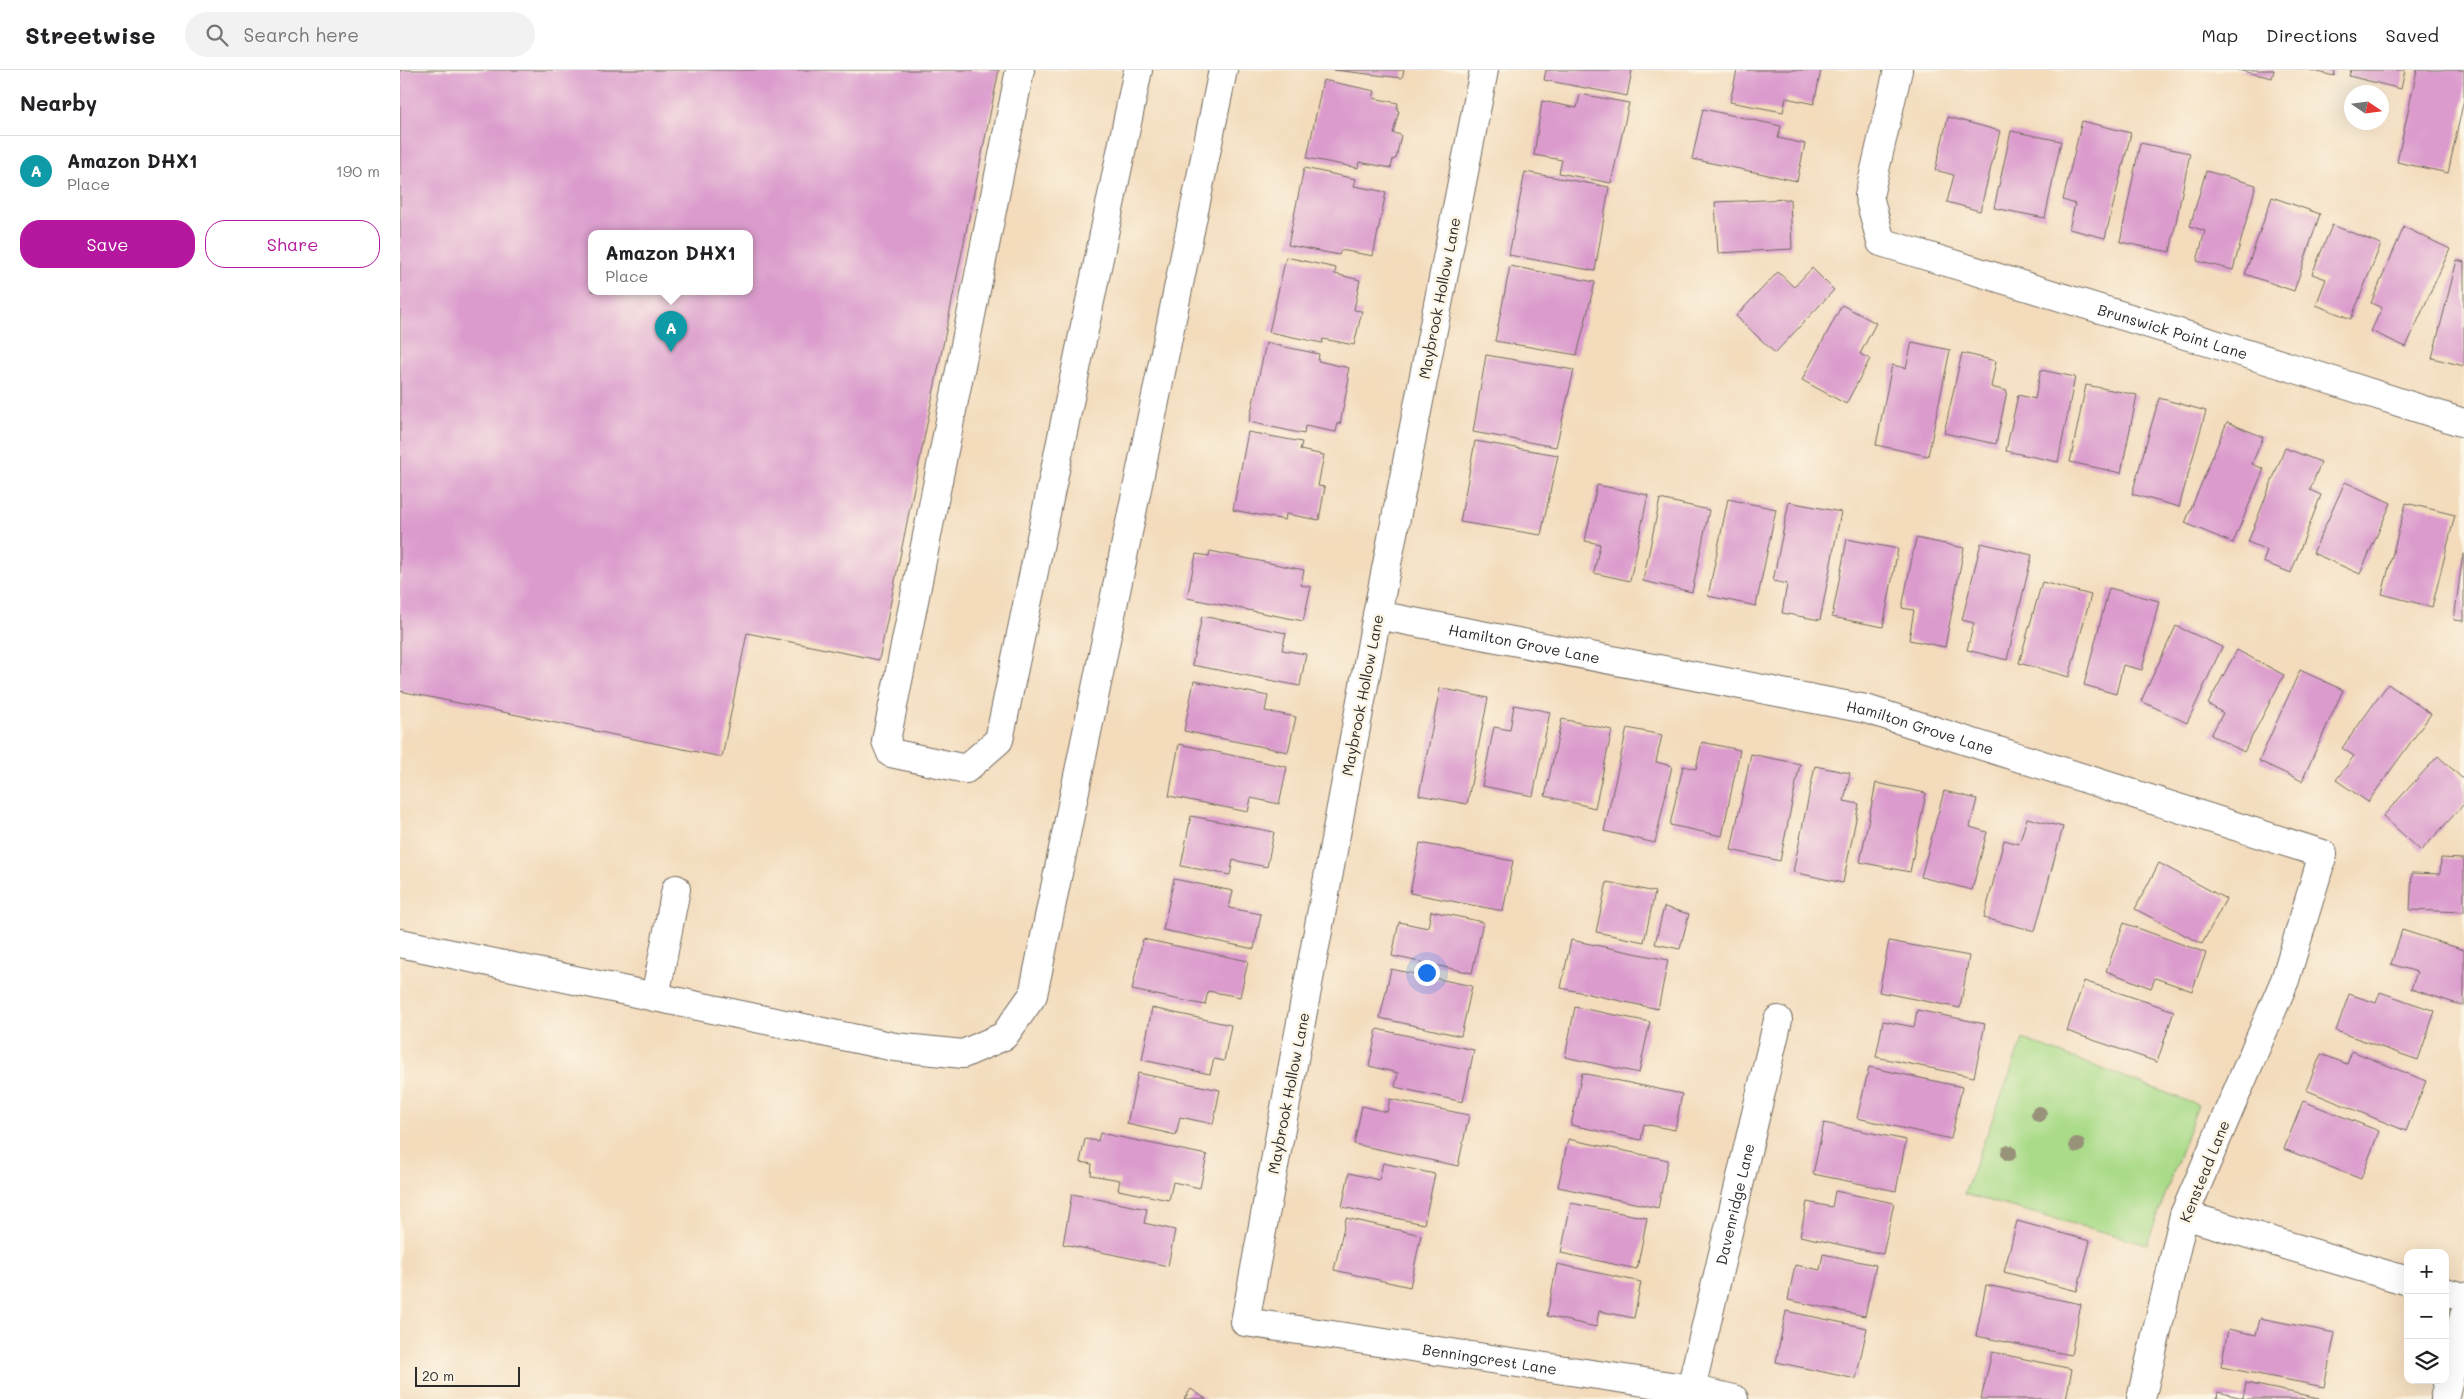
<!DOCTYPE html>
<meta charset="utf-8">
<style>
body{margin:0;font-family:Mali,sans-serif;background:#f2f2f2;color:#202124}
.controls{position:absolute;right:15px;bottom:15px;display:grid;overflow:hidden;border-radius:10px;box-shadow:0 5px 20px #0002}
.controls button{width:45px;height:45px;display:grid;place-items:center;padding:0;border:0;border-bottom:1px solid #e0e0e0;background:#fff;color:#202124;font:25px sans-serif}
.compass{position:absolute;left:1944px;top:15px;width:45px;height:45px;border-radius:50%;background:#fff;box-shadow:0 5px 20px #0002;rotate:103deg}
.scale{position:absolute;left:15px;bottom:12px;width:105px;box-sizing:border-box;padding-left:5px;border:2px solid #2b2b2b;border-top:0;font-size:14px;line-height:18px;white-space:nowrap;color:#2b2b2b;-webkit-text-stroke:4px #fcf5e5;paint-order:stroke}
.you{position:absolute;left:1026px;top:902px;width:18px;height:18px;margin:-12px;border:4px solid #fff;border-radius:50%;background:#1a73e8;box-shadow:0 0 0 8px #1a73e833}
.badge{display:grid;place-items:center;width:32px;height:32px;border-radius:50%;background:#b5179e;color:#fff;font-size:16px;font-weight:700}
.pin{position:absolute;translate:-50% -41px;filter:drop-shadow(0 1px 2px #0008)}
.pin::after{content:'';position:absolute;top:26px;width:18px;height:15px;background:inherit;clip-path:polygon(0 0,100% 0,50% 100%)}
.popup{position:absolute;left:188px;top:160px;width:165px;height:65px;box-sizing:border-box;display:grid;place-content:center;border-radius:10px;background:#fff;filter:drop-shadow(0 1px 4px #0005);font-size:16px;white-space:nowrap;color:#757577}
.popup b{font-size:19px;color:#202124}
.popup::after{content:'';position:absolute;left:50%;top:100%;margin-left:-10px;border:10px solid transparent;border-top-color:#fff}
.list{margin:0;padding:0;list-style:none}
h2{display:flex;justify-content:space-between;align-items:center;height:65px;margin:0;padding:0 20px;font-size:21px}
h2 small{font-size:16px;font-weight:400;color:#757577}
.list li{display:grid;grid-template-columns:32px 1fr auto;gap:15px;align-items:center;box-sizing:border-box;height:70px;padding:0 20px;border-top:1px solid #e0e0e0}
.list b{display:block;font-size:19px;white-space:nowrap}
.list p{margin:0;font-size:16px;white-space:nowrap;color:#757577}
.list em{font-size:16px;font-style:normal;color:#757577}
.actions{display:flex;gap:10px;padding:15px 20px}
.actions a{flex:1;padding:11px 0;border:1px solid #b5179e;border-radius:20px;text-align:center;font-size:18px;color:#b5179e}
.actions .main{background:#b5179e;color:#fff}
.icon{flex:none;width:28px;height:28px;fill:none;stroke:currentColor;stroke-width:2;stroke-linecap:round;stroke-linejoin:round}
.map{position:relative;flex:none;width:2064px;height:1329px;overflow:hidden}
header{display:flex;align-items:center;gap:30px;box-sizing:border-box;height:70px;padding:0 25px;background:#fff;border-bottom:1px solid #e0e0e0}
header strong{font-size:24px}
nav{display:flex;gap:28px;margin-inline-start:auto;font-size:18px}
.search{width:350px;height:45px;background:#f2f2f2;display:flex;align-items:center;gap:12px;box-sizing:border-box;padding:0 18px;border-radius:28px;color:#757577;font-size:19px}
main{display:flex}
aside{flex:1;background:#fff}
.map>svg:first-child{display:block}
.green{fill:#aadb89;stroke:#6a835a}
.building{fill:#db9ccd;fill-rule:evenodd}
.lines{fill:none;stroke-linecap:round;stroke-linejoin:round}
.minor-casing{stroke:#71695e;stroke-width:30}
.minor{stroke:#fff;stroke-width:28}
.tree{fill:#979279}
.labels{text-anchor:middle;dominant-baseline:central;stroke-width:5;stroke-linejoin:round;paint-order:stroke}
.street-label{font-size:15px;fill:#2b2b2b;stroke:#fcf5e5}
</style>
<header>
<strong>Streetwise</strong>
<div class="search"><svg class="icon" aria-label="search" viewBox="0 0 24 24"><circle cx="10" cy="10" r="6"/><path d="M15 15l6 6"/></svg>Search here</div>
<nav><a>Map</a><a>Directions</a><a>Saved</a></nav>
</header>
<main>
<aside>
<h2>Nearby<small></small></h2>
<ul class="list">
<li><span class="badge" style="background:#0f9aa8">A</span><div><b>Amazon DHX1</b><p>Place</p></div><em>190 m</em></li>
</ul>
<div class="actions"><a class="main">Save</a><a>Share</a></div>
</aside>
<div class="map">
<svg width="2064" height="1329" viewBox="0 0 2064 1329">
<rect width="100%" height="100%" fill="#fcf5e5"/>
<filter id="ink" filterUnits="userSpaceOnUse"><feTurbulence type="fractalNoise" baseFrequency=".02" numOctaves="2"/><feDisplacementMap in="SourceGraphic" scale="10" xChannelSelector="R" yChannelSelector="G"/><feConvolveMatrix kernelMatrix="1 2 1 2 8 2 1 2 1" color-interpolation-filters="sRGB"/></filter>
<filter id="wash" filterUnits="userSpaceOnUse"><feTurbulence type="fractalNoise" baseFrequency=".0096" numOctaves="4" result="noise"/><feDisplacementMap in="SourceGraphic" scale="20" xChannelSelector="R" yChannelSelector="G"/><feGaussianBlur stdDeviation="1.12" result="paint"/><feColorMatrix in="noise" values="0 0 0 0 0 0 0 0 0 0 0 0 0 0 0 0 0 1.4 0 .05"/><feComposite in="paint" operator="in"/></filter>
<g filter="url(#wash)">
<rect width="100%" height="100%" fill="#f3dbbc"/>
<path class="green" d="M1623 969 1798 1035 1747 1174 1564 1124Z"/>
<g id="blocks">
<g class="building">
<path d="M0 0H599L479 590 347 563 322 687 0 621ZM192 163H350V221H192Z"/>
<path d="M934 0H1004L1002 8Z"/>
<path d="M1146 0H1232L1227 26 1144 10Z"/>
<path d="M1337 0H1421L1414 34 1386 28 1383 42 1330 32Z"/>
<path d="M1838 0H1874L1872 8Z"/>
<path d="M1910 0H1935L1934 6Z"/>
<path d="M1951 0H2005L2001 19 1949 6Z"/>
<path d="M2017 0H2064V29L2048 103 1997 92Z"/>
<path d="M923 10 975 21 973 28 998 33 997 40 999 41 993 63 1001 65 996 89H993L991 98 959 92 958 98 907 88Z"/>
<path d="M1180 24 1229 33 1211 113 1159 103 1162 90 1134 85 1142 31 1177 38Z"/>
<path d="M1303 39 1381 56 1378 68 1405 74 1397 111 1292 89Z"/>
<path d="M1548 47 1600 61 1580 141 1547 132 1554 105 1535 100Z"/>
<path d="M1682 51 1731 63 1705 168 1669 159 1675 134 1663 130Z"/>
<path d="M1611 61 1661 71 1645 148 1594 138Z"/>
<path d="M1740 73 1790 83 1770 182 1720 172Z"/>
<path d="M904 98 956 109 954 116 986 122 973 186 941 180 939 185 888 175Z"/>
<path d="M1806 101 1856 115 1833 200 1797 191 1805 161 1790 156Z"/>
<path d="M1125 102 1209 117 1195 201 1109 185Z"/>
<path d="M1872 127 1920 144 1894 221 1845 204Z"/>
<path d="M1390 129 1392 179 1318 183 1315 132Z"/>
<path d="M1932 155 1981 174 1951 249 1916 235 1926 209 1912 204Z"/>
<path d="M2004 157 2050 179 2006 277 1971 261 1982 238 1971 233Z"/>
<path d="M886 187 936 198 935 204 960 210 954 240 962 241 954 275 923 269 922 273 869 262Z"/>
<path d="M2057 190 2064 192V296L2032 288Z"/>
<path d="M1110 196 1195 212 1177 285 1095 271Z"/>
<path d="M1412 198 1434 220 1375 283 1336 246 1378 202 1394 217Z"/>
<path d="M1442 235 1476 253 1460 284 1470 289 1446 334 1402 310Z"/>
<path d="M1512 272 1550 280 1528 386 1476 375 1492 295 1506 298Z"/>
<path d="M866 273 919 284 918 291 949 298 947 307 949 308 940 354 938 353 936 362 905 356 904 364 849 352Z"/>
<path d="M1562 283 1596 291 1591 317 1607 321 1596 374 1544 363Z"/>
<path d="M1086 285 1174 300 1156 377 1073 362Z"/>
<path d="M1641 300 1675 307 1658 392 1606 381 1618 325 1635 329Z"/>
<path d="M1686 315 1737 325 1721 403 1670 392Z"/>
<path d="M1759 328 1806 341 1779 437 1732 424Z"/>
<path d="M1827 352 1863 367 1852 394 1864 399 1833 473 1785 453Z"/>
<path d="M848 362 902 372 900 380 924 385 918 416 925 417 919 450 886 444 885 450 833 440Z"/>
<path d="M1075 371 1158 385 1141 465 1060 452Z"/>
<path d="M1885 378 1921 392 1910 420 1921 425 1891 503 1863 492 1867 480 1848 472Z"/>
<path d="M1945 412 1991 433 1960 504 1913 483Z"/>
<path d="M1197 415 1248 425 1230 511 1194 503 1200 474 1185 471Z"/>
<path d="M1260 429 1309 440 1292 522 1243 511Z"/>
<path d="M1328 429 1376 439 1356 536 1308 526Z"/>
<path d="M1389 432 1441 442 1420 550 1382 543 1387 514 1373 511Z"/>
<path d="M2006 433 2055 445 2032 537 1982 524Z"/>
<path d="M1516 468 1564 478 1545 577 1509 570 1514 540 1502 538Z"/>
<path d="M1447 469 1498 479 1483 557 1432 547Z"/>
<path d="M1581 473 1632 485 1607 590 1567 580 1574 553 1562 550Z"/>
<path d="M810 481 904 500 901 515 911 517 903 551 787 528 796 484 809 486Z"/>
<path d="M2063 484H2064V551L2054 550Z"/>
<path d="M1642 512 1691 525 1669 607 1619 593Z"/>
<path d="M1709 518 1759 531 1742 600 1723 595 1716 624 1684 615Z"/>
<path d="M802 546 886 563 882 580 906 584 900 616 792 595Z"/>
<path d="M1776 556 1822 577 1787 653 1741 631Z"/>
<path d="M1837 580 1884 605 1844 682 1811 665 1823 643 1808 634Z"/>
<path d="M1900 600 1943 620 1902 711 1859 691Z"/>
<path d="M794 611 868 626 865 641 896 647 888 682 784 661Z"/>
<path d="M1988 614 2031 644 1968 732 1936 710 1954 686 1942 678Z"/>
<path d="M1040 618 1088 628 1067 734 1019 725Z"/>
<path d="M1114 635 1150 642 1133 726 1082 716 1094 657 1110 660Z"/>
<path d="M1162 649 1212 660 1195 738 1145 726Z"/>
<path d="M1227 658 1262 665 1256 692 1272 696 1255 773 1204 761Z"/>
<path d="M1302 672 1340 680 1322 766 1270 755 1283 696 1296 699Z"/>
<path d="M779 674 887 697 879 734 851 728 848 742 769 726Z"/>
<path d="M1351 684 1400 694 1380 791 1331 780Z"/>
<path d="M2038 686 2064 710V734L2021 781 1983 746Z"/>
<path d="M1415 696 1450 703 1444 731 1459 734 1443 813 1393 802Z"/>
<path d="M1476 713 1526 723 1510 802 1460 792Z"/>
<path d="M1544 721 1577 729 1570 757 1587 762 1572 820 1521 807Z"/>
<path d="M791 746 874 762 867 797 833 790 830 805 781 796Z"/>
<path d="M1627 748 1663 757 1635 861 1584 848 1604 770 1619 774Z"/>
<path d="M1020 773 1113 791 1103 841 1010 823Z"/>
<path d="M2041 788 2064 789V842L2010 840 2012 803 2040 804Z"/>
<path d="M1759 793 1826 829 1802 874 1735 839Z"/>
<path d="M774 809 833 821 829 838 861 844 854 879 763 860Z"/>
<path d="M1207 812 1255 822 1244 872 1196 862Z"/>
<path d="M1264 837 1289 844 1280 879 1255 874Z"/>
<path d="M1031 841 1083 852 1072 903 992 886 999 852 1028 858Z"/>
<path d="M1724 853 1806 883 1792 921 1755 908 1751 918 1706 901Z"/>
<path d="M2002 860 2064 880V936L2011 919 2017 902 1991 894Z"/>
<path d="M743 869 848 891 840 927 808 921 805 935 732 920Z"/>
<path d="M1171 870 1268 890 1258 939 1161 918Z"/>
<path d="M1489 871 1569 886 1560 938 1479 922Z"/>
<path d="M991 899 1072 916 1061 966 980 948Z"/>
<path d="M1684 911 1774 941 1757 992 1667 961Z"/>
<path d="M1980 922 2035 941 2018 990 1936 961 1949 924 1976 933Z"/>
<path d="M1175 937 1250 952 1239 1003 1165 987Z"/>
<path d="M752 938 831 955 824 991 814 989 810 1004 742 990Z"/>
<path d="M1517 940 1585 954 1574 1007 1476 987 1483 951 1514 957Z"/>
<path d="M977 959 1074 980 1063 1032 995 1017 998 1003 969 996Z"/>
<path d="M1952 981 2026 1011 2006 1061 1906 1020 1921 984 1947 994Z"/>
<path d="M1469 997 1562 1017 1551 1069 1457 1048Z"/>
<path d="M738 1003 820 1020 813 1054 780 1047 776 1065 727 1054Z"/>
<path d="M1182 1003 1282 1024 1275 1060 1244 1054 1241 1070 1171 1055Z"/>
<path d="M990 1029 1069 1045 1058 1096 954 1074 962 1036 987 1042Z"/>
<path d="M1903 1031 1979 1061 1961 1109 1884 1079Z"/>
<path d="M1424 1053 1506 1070 1496 1121 1413 1104Z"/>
<path d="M700 1063 807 1085 800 1118 773 1112 769 1130 718 1120 720 1110 691 1105 692 1094 680 1092 685 1069 698 1071Z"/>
<path d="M1168 1069 1268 1090 1258 1138 1158 1117Z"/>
<path d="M983 1093 1035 1104 1024 1154 942 1137 949 1103 979 1110Z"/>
<path d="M1435 1121 1494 1133 1483 1184 1400 1166 1407 1132 1432 1137Z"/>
<path d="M672 1124 747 1139 744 1153 775 1160 768 1196 663 1174Z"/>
<path d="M1171 1133 1247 1148 1237 1199 1161 1183Z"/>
<path d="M946 1148 1021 1165 1010 1217 934 1200Z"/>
<path d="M1617 1151 1690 1171 1677 1221 1604 1202Z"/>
<path d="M1423 1184 1476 1195 1465 1246 1388 1230 1395 1195 1420 1200Z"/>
<path d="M1157 1194 1241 1212 1234 1248 1199 1241 1196 1257 1147 1246Z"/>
<path d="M1586 1215 1681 1234 1671 1285 1576 1266Z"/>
<path d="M1386 1241 1467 1258 1456 1309 1376 1292Z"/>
<path d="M1860 1248 1935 1263 1924 1317 1821 1297 1828 1259 1856 1265Z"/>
<path d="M1592 1282 1672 1299 1666 1329H1581Z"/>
<path d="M1846 1313 1919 1328V1329H1817L1818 1322 1843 1328Z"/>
<path d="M791 1319 806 1329H784Z"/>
</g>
</g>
</g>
<g filter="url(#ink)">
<use href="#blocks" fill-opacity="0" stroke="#71695e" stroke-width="1"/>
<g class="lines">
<defs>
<g id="minor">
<path d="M620 0 486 671 491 683 566 699 599 670 738 0"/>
<path id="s1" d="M1084 0 977 545 845 1252 1291 1319 1334 1329"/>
<path id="s2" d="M1498 0 1469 126 1481 172 1890 297 2064 353"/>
<path id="s3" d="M977 545 1466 639 1923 784 1885 910 1784 1145 1741 1329"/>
<path d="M0 873 255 927 276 819"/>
<path d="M255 927 495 977 563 984 604 966 633 925 823 0"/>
<path d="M1784 1145 2008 1211"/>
<path d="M2045 1222 2064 1227"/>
<path id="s4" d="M1291 1319 1378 950"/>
<path d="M2044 1329 2064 1246"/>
</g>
</defs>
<use href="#minor" class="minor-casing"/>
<use href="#minor" class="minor"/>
</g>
<g class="tree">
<circle cx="1639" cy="1044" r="8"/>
<circle cx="1677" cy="1075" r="8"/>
<circle cx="1609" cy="1083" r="8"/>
</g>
</g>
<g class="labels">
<g class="street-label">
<text transform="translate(1039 228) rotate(-79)">Maybrook Hollow Lane</text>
<text stroke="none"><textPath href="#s2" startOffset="482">Brunswick Point Lane</textPath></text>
<text stroke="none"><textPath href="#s3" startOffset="150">Hamilton Grove Lane</textPath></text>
<text transform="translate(962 625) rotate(-79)">Maybrook Hollow Lane</text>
<text stroke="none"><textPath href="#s3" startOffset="555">Hamilton Grove Lane</textPath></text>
<text transform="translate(888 1023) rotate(-79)">Maybrook Hollow Lane</text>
<text transform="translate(1804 1101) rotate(-68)">Kenstead Lane</text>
<text stroke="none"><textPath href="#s4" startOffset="190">Davenridge Lane</textPath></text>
<text stroke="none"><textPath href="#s1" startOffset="1522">Benningcrest Lane</textPath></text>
</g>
</g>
</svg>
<div class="controls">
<button>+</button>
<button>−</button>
<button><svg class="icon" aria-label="layers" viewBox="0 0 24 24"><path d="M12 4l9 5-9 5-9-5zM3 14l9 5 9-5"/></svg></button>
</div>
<svg class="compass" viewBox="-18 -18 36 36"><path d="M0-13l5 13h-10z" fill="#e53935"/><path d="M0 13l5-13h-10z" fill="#757577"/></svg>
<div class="scale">20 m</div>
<div class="you"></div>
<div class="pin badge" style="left:271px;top:282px;background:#0f9aa8">A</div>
<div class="popup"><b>Amazon DHX1</b>Place</div>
</div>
</main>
